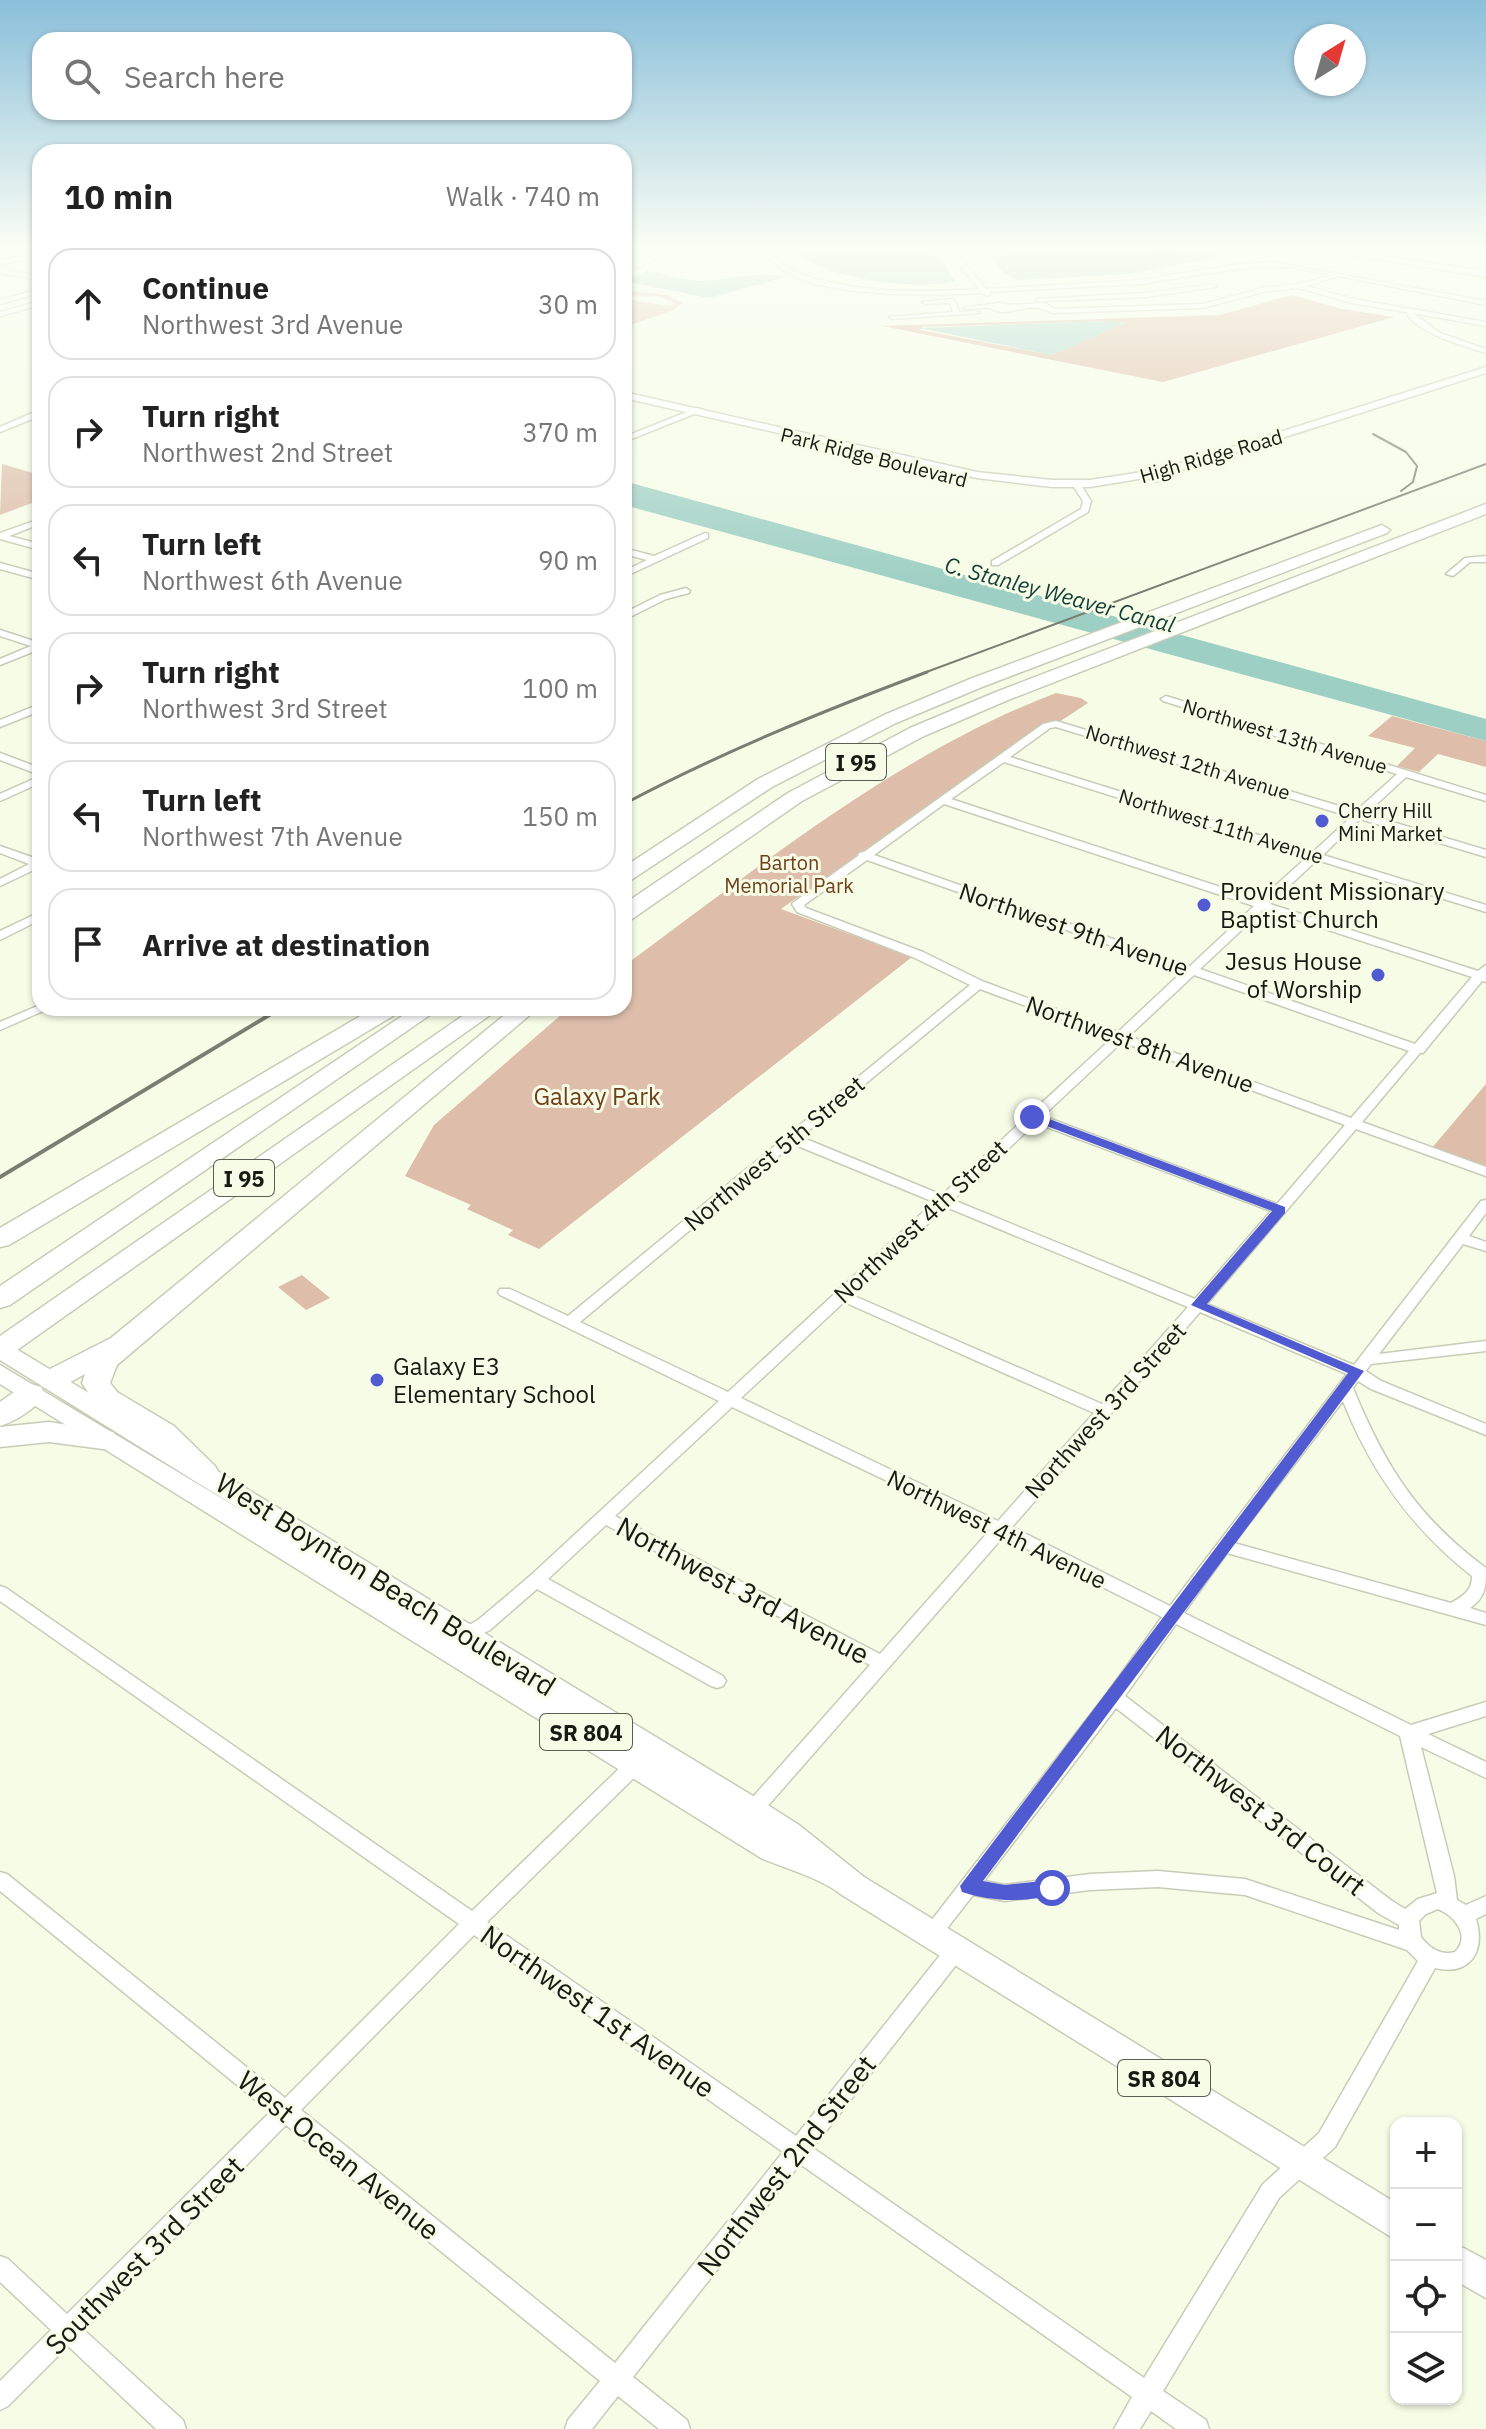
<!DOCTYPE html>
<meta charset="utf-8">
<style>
body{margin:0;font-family:"IBM Plex Sans",sans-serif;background:#f2f2f2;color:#222}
.controls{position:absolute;right:24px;bottom:24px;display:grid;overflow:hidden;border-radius:16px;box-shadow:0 2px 6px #0004}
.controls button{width:72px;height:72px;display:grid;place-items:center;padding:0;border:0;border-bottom:2px solid #e0e0e0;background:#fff;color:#222;font:40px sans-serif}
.compass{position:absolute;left:1294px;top:24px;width:72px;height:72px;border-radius:50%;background:#fff;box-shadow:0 2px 6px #0004;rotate:37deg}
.stop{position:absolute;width:24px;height:24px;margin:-18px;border:6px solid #515bd1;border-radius:50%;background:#fff}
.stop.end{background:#515bd1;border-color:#fff;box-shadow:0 2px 8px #0008}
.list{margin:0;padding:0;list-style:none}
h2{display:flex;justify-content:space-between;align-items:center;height:104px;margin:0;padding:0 32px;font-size:34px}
h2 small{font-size:26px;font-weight:400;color:#767676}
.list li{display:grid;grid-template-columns:52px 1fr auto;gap:24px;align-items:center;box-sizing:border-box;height:112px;margin:0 16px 16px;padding:0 16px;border:2px solid #e0e0e0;border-radius:24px}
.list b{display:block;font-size:30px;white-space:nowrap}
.list p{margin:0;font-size:26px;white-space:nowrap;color:#767676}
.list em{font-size:26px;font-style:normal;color:#767676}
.icon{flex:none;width:44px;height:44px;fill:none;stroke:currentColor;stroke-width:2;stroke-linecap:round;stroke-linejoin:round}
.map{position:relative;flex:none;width:1486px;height:2429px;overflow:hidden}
.search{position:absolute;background:#fff;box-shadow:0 2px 6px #0004;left:32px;top:32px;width:600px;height:88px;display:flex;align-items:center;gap:20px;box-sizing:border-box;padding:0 28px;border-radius:24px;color:#767676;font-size:30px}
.panel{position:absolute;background:#fff;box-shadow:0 2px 6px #0004;left:32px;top:144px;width:600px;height:872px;border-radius:24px}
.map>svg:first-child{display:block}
.green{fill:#debeaa}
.forest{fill:#d8b39c;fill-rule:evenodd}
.water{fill:#9ecfc4}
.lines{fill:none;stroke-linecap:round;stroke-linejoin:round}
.street-casing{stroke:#c7ccb7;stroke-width:3}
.secondary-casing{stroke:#c7ccb7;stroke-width:3}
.primary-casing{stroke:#c7ccb7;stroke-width:3}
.highway-casing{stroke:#c7ccb7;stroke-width:3}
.street{fill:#fff;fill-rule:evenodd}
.secondary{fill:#fff;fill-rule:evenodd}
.primary{fill:#fff;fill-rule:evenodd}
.highway{fill:#fff;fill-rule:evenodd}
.rail-far2{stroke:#7a7d70;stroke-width:2}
.rail-far1{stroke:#7a7d70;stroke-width:3}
.rail{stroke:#7a7d70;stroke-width:4}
.route{fill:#515bd1}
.poi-dot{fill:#515bd1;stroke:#f7fce7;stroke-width:3}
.labels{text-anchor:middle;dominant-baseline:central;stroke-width:6;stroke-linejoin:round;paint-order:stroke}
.far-street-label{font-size:20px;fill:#181a13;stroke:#f7fce7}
.far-poi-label{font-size:20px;fill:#181a13;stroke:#f7fce7;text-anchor:start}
.far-park-label{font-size:20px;fill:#6f3f1c;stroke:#f7fce7}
.far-water-label{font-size:22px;font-style:italic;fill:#113d36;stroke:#f7fce7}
.shield{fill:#f7fce7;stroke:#5b5e53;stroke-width:2}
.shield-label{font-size:22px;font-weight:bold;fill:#181a13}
.poi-label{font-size:24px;fill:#181a13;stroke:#f7fce7;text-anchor:start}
.street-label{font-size:24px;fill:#181a13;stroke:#f7fce7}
.park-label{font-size:24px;fill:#6f3f1c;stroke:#f7fce7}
.near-street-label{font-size:28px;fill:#181a13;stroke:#f7fce7}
</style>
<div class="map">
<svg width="1486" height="2429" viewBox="0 0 1486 2429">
<rect width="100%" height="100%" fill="#f7fce7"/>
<g class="green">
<path d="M630 291 667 295 682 303 674 310 624 327V324L637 319 624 322V299L668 306 665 309 674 303 658 296 624 297V293Z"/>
<path d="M2 464 40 475V500L0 515Z"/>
<path d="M1056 693 1081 698 1088 703 1059 722 1043 724 781 909 912 957 539 1249 508 1235 513 1230 467 1209 471 1205 405 1176 434 1125 569 1008H624V966C757 868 900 752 1056 693Z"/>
<path d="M1392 716 1486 741V767L1438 754 1419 772 1397 766 1415 748 1368 736Z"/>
<path d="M1486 1084V1168L1431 1149Z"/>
<path d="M302 1275 330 1298 306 1310 278 1287Z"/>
</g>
<path class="forest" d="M1292 295 1342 309 1394 317 1163 382 882 326 1220 315ZM1112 321 1125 323 1052 355 920 330 922 327Z"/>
<g class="water">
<path d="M1169 248 1215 253 1214 257 1131 274 1017 280 1004 273 989 255Z"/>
<path d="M816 252 932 254 941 259 955 281C919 291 827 279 799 255Z"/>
<path d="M647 271C665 274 685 281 703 281 732 280 755 270 785 277L709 298 624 281Z"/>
<path d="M1112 321 1125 323 1052 355 919 328Z"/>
<path d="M624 481 1486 719V741L624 505Z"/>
</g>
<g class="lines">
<defs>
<g id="street">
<path d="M673 248H681L624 273V269Z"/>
<path d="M757 248C772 247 780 264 793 271 800 274 809 276 817 279 869 294 926 292 979 289L946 248H952L986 289 1140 280 1240 264 1273 262 1486 301V305L1338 276 1306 286 1353 299 1486 322V326L1413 313 1440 333 1486 349V353C1466 347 1414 332 1406 312L1352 303 1299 288 1267 291 1203 308 1052 313C1032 301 1021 312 1001 312 997 311 992 308 989 308 980 307 971 310 963 308L999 303 1010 305 1045 303 1054 309 1203 304 1267 287 1299 284 1332 275 1290 267 1257 266 1140 284 989 292 990 294 987 296 982 293C931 296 830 298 786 272 775 265 767 255 757 248Z"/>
<path d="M791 248H798L784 255 794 266 791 268 777 255Z"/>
<path d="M40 251V255L0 265V261Z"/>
<path d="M0 269 40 277V281L0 273Z"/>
<path d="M1214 284 1216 287 1145 297 1044 301 1041 303 1036 299 1145 293Z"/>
<path d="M40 289V293L0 304V300Z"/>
<path d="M952 299 955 301 959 312 977 311 980 313 892 319 889 317 953 312 950 303 925 304 922 302Z"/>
<path d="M40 301V305L0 316V312Z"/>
<path d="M697 408 704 410 624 442V437Z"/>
<path d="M37 411H40V416L0 432V427Z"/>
<path d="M1147 474H1153L1162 480 1155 482 1147 478Z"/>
<path d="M1076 482H1079L1091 501 1088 512 998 565H992V561L1081 509 1083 501 1072 484Z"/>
<path d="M40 519V524L9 536 40 544V550L0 539V533Z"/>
<path d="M705 533 708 534V538L624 577V571L647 560 624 554V548L654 556Z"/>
<path d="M1486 556V562H1470L1453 576 1446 574 1465 558Z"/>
<path d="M0 563 40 574V580L0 569Z"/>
<path d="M686 588 690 591 689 593 666 599 624 620V613L660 595Z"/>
<path d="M0 630 40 643V649L0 665V659L31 646 0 636Z"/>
<path d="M1166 696 1486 795V801L1406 777 1366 814 1486 850V857L1360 819 1323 855 1486 905V912L1317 860 1270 904 1478 971 1486 965V982L1482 981 1423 1053H1420L1362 1122 1486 1167V1176L1356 1129 1207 1304 1354 1365 1481 1201 1486 1200V1213L1469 1236 1486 1242V1251L1463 1244 1379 1354 1486 1341V1351L1371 1364 1366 1371 1381 1381 1486 1424V1435L1371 1389 1358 1381 1353 1388C1385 1466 1417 1517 1486 1568 1486 1586 1486 1597 1470 1608L1486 1613V1625L1227 1553 1184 1613 1411 1725 1486 1702V1716L1428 1734 1486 1762V1778L1421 1747 1454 1876 1457 1900 1466 1905 1486 1896V1914L1476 1919C1486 1953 1469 1976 1435 1968L1335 2147 1279 2198 1163 2391 1206 2420 1209 2429H1176L1151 2411 1140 2429H1114L1132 2397 800 2164 633 2377 687 2420 690 2429H659L618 2396 592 2429H565L568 2420 600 2381 286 2125 84 2330 183 2420 186 2429H156L68 2346 8 2406 0 2410V2381L51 2330 0 2282V2256L8 2259 67 2314 270 2112 0 1891V1872L7 1874 285 2098 459 1924 0 1601V1586L6 1588 472 1911 629 1759 636 1757 643 1759 645 1764 643 1769 487 1922 796 2136 949 1944 956 1941 963 1944 966 1950 963 1956 813 2148 1144 2378 1263 2184 1319 2133 1418 1961 1407 1950 1245 1895 1158 1887 1090 1890 1005 1901 973 1895 938 1940 931 1943 924 1940 921 1934 1108 1692 1162 1617 1003 1537 759 1816 752 1819 745 1816 743 1811 745 1806 870 1665 606 1525 548 1579 723 1676 726 1681 723 1686 717 1688 711 1686 537 1589 490 1630 468 1641 462 1639 459 1634 462 1629 478 1620 530 1576 719 1401 500 1295 498 1292 500 1289H510L568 1316 970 985 915 958 797 912 792 904 794 902 858 856 859 853 864 852 1043 724 1056 721 1356 811 1397 774 1163 701 1161 699ZM1056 727 1351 817 1313 852 1010 757 1050 728ZM1004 762 1307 857 1260 900 951 799ZM944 804 1254 906 1190 966 874 855ZM867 860 1183 971 1118 1032 982 981 923 952 806 908 804 905ZM1264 909 1472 977 1415 1044 1200 969ZM1194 975 1409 1051 1351 1118 1129 1036ZM980 989 1112 1038 942 1195 801 1137ZM1122 1042 1345 1125 1277 1204 1043 1116ZM1036 1123 1271 1211 1195 1299 953 1200ZM793 1144 934 1202 728 1392 580 1322ZM946 1207 1188 1307 1102 1404 852 1295ZM844 1302 1094 1413 998 1521 741 1398ZM1200 1312 1347 1374 1170 1606 1012 1527ZM1343 1401C1371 1472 1412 1529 1472 1576 1472 1591 1463 1596 1451 1603L1234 1543ZM732 1407 990 1530 880 1654 615 1516ZM1176 1624 1400 1736 1437 1893 1418 1899 1405 1909 1392 1901 1125 1696ZM1116 1708 1378 1913 1399 1925V1930L1245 1879 1158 1871 1090 1874 1005 1885 984 1881ZM1438 1909C1455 1916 1471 1936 1455 1952 1441 1956 1429 1948 1421 1937L1419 1921 1426 1914ZM474 1935 783 2152 615 2363 301 2110Z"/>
<path d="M40 704V711L0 727V720Z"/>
<path d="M0 753 40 768V775L0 760Z"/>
<path d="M40 776V783L0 801V794Z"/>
<path d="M0 846 40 860V867L0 886V879L29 864 0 853Z"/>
<path d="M40 912V920L0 940V931Z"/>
<path d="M40 1005V1008H50L0 1030V1022Z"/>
</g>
<g id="secondary">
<path d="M1308 248H1328L1486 271V277Z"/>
<path d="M1486 367V373L1169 474 1090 487H1052L977 478 624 398V392L977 472 1052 480H1090L1162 469Z"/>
</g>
<g id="primary">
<path d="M0 1341 8 1344 763 1802 799 1825 864 1877 1396 2203V2240L842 1895C821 1878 789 1870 761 1858L0 1384V1365L261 1522 0 1360Z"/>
<path d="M1456 2244 1486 2260V2298L1456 2281Z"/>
</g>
<g id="highway">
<path d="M1486 504V514L1008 700 924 736 802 801 632 919 624 920V904L788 793 910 728 996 692Z"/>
<path d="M1382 525 1390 530 1387 533 982 687 896 723 772 787 631 880 624 882V867L758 779 884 715 970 679Z"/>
<path d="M374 1008H401L398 1013 9 1245 0 1247V1228Z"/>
<path d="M414 1008H440L10 1305 0 1308V1286Z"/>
<path d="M474 1008H500L10 1355 0 1358V1336Z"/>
<path d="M513 1008H538L117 1365 110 1383 117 1392 174 1426 215 1466 219 1473 215 1480 204 1483 193 1480 154 1440 97 1406 82 1383 85 1374C70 1382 59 1391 42 1387L38 1380 42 1373 111 1338Z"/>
<path d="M31 1384 41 1387 45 1394C37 1408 16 1421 0 1426V1402L21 1387Z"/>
<path d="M49 1422 113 1432 118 1439 113 1446 103 1449 49 1442 0 1447V1427Z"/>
</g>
</defs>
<use href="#street" class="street-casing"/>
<use href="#secondary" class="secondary-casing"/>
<use href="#primary" class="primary-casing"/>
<use href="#highway" class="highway-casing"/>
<use href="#street" class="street"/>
<use href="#secondary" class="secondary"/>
<use href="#primary" class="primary"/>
<use href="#highway" class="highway"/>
<g class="rail-far2">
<path d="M1373 434 1406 452 1417 466 1413 482 1401 491"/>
<path d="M921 674 1486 464"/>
</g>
<path class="rail-far1" d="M624 804C722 752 823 711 927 672"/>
<path class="rail" d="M0 1177 281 1008"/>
</g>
<linearGradient id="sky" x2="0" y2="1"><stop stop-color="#8abfda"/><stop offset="0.42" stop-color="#fbfef4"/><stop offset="1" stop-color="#fbfef4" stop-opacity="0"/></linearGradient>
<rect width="1486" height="588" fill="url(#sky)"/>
<path class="route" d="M1028 1114H1036L1285 1207V1213L1207 1304 1364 1371 983 1881 1005 1885 1052 1880 1058 1882 1061 1888 1058 1893C1029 1903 991 1902 962 1892L960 1886 1348 1373 1191 1305 1272 1211 1028 1119Z"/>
<g class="poi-dot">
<circle cx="1322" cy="821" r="8"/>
<circle cx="1204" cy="905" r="8"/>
<circle cx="1378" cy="975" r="8"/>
<circle cx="377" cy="1380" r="8"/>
</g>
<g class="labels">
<g class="far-street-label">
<text transform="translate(1211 456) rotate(-16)">High Ridge Road</text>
<text transform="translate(874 457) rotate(14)">Park Ridge Boulevard</text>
<text transform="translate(1285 736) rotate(17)">Northwest 13th Avenue</text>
<text transform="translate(1188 762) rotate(17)">Northwest 12th Avenue</text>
<text transform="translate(1221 826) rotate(17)">Northwest 11th Avenue</text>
</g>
<g class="far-poi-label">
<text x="1338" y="810">Cherry Hill<tspan x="1338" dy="23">Mini Market</tspan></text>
</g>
<g class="far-park-label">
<text x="789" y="862">Barton<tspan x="789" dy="23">Memorial Park</tspan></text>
</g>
<g class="far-water-label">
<text transform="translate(1060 594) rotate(15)">C. Stanley Weaver Canal</text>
</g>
<g class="shield">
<rect x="826" y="744" width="60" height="36" rx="6"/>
<rect x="214" y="1160" width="60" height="36" rx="6"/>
<rect x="540" y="1714" width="92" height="36" rx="6"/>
<rect x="1118" y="2060" width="92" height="36" rx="6"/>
</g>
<g class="shield-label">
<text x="856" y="762">I 95</text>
<text x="244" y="1178">I 95</text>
<text x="586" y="1732">SR 804</text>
<text x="1164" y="2078">SR 804</text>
</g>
<g class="poi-label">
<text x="1220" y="891">Provident Missionary<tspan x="1220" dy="28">Baptist Church</tspan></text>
<text x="1362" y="961" text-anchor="end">Jesus House<tspan x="1362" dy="28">of Worship</tspan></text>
<text x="393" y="1366">Galaxy E3<tspan x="393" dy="28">Elementary School</tspan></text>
</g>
<g class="street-label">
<text transform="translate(1074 929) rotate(19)">Northwest 9th Avenue</text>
<text transform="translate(1140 1044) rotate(20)">Northwest 8th Avenue</text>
<text transform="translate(774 1153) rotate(-40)">Northwest 5th Street</text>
<text transform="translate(920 1221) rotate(-43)">Northwest 4th Street</text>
<text transform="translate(1105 1410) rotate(-48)">Northwest 3rd Street</text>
<text transform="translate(997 1529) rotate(26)">Northwest 4th Avenue</text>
</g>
<g class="park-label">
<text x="597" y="1096">Galaxy Park</text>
</g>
<g class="near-street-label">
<text transform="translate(386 1584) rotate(32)">West Boynton Beach Boulevard</text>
<text transform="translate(743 1590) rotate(28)">Northwest 3rd Avenue</text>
<text transform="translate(1261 1810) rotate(38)">Northwest 3rd Court</text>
<text transform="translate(598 2011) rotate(35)">Northwest 1st Avenue</text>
<text transform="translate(339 2155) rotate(39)">West Ocean Avenue</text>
<text transform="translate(786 2165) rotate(-52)">Northwest 2nd Street</text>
<text transform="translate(144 2255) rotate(-45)">Southwest 3rd Street</text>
</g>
</g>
</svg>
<div class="controls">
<button>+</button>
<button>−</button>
<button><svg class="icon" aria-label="locate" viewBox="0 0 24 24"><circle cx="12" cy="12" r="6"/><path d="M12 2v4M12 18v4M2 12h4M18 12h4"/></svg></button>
<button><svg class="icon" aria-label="layers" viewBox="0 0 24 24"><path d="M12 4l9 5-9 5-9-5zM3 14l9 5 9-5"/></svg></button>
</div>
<svg class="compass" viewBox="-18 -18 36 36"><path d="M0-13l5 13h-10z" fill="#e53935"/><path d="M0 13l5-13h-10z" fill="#767676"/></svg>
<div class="stop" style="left:1052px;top:1888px"></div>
<div class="stop end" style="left:1032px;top:1117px"></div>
<div class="search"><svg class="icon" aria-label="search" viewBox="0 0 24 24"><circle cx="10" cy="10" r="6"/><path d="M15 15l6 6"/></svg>Search here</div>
<section class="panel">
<h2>10 min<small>Walk · 740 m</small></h2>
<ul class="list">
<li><svg class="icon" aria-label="ahead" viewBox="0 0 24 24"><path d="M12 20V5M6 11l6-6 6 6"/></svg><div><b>Continue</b><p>Northwest 3rd Avenue</p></div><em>30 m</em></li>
<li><svg class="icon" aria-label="right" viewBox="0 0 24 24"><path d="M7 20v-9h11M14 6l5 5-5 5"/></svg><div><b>Turn right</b><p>Northwest 2nd Street</p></div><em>370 m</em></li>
<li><svg class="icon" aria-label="left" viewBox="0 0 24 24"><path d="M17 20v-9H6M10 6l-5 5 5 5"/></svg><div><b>Turn left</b><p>Northwest 6th Avenue</p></div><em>90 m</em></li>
<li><svg class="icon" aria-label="right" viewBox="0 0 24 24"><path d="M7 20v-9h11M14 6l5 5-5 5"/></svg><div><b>Turn right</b><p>Northwest 3rd Street</p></div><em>100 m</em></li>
<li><svg class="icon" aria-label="left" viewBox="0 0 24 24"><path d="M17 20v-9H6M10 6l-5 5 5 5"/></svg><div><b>Turn left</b><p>Northwest 7th Avenue</p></div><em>150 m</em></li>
<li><svg class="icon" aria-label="arrive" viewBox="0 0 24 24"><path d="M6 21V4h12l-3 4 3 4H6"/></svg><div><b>Arrive at destination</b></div></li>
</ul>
</section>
</div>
